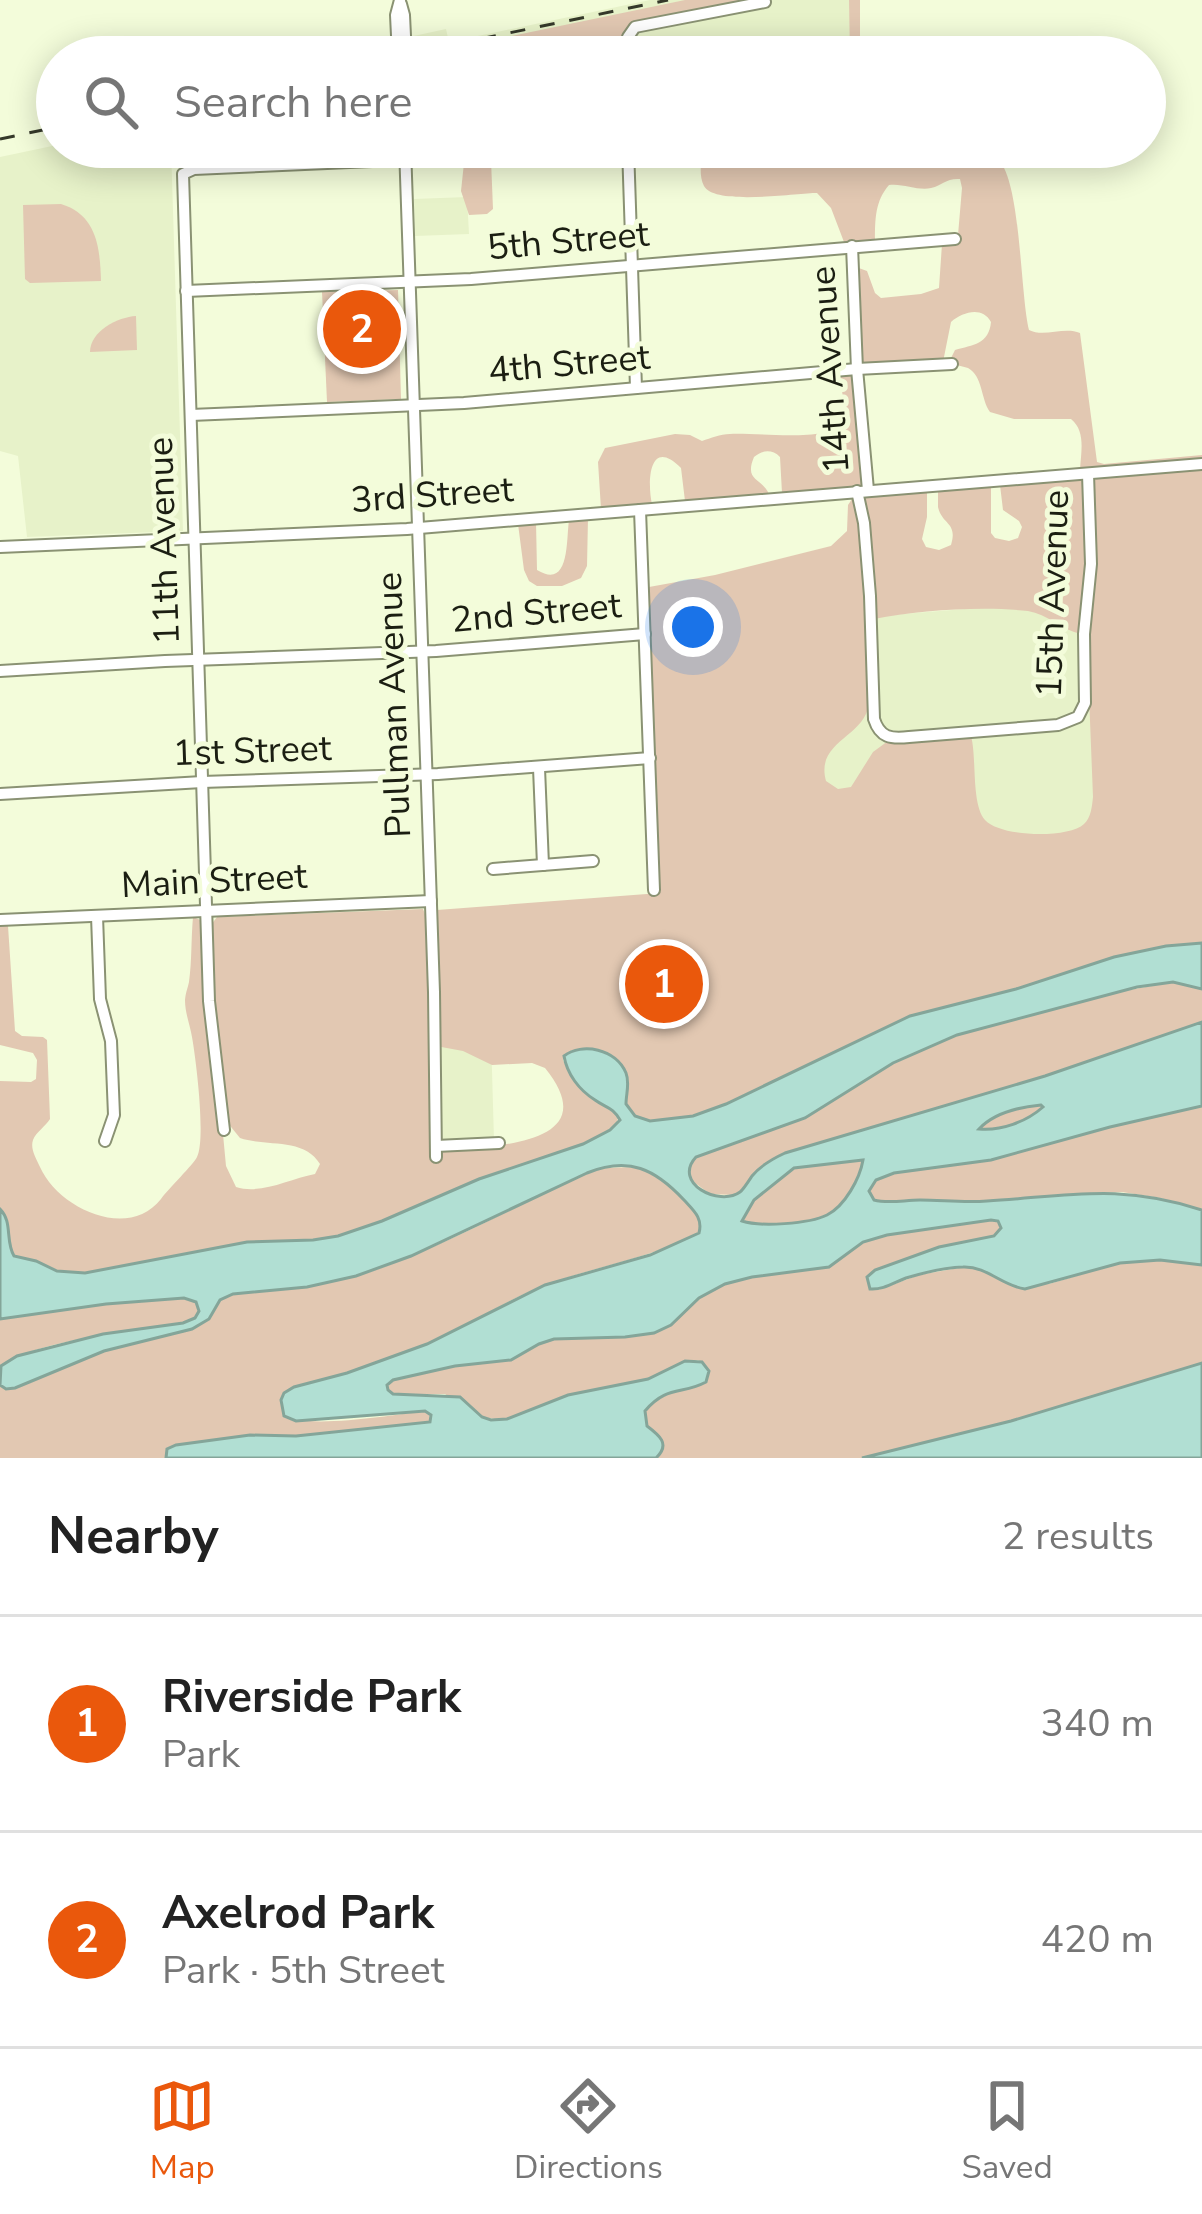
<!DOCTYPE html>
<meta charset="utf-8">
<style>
body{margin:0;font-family:"Nunito Sans",sans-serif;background:#f2f2f2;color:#222}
.you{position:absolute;left:693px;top:627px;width:42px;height:42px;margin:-30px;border:9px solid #fff;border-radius:50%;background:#1a73e8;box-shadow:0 0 0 18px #1a73e833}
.badge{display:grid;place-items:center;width:78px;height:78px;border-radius:50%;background:#ea580c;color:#fff;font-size:39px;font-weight:700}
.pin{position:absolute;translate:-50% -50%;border:6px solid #fff;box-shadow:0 3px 12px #0006}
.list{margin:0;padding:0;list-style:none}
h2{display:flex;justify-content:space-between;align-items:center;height:156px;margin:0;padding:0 48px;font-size:51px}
h2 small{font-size:39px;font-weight:400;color:#767676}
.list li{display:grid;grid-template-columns:78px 1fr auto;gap:36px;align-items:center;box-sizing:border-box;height:216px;padding:0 48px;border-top:3px solid #e0e0e0}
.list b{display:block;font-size:45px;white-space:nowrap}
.list p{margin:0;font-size:39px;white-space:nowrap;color:#767676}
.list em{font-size:39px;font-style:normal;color:#767676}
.icon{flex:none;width:66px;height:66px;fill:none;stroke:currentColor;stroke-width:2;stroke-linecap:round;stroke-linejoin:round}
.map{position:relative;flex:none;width:1202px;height:1458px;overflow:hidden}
.search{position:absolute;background:#fff;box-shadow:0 6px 30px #0003;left:36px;right:36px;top:36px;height:132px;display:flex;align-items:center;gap:30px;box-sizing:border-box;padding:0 42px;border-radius:66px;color:#767676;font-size:45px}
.sheet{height:588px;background:#fff}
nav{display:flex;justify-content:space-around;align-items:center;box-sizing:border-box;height:168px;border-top:3px solid #e0e0e0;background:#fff;font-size:33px;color:#767676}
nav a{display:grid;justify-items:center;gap:6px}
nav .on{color:#ea580c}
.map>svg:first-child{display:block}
.built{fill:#e7f2c9}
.green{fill:#e2c8b2}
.water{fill:#b1dfd3;stroke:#84a599;stroke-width:3;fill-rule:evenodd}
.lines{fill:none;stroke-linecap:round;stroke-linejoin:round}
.minor-casing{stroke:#8a9273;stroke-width:14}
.minor{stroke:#fff;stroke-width:10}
.rail{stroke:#35392a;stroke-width:3;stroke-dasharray:15 15;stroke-linecap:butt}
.labels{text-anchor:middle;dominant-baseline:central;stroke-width:10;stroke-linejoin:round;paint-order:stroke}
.street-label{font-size:36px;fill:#1b1e12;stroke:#f3fcda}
</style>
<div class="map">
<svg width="1202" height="1458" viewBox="0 0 1202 1458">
<rect width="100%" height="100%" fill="#f3fcda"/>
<g class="built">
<path d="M650 0H850L852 57H409V37L446 29 449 42Z"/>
<path d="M57 145 171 147 183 531 27 537 18 456 0 451V157Z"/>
<path d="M467 197 469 234 415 236 414 199Z"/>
<path d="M1091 599 1095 834 659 868 651 634Z"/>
<path d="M491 1036 494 1140 440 1142 436 1038Z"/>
</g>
<g class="green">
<path d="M685 0H754L637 23 625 42 547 45 537 49 533 57H474L457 52 410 57Z"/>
<path d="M849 0H860V57H850Z"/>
<path d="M702 147H859L863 156 870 160 974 156 999 160C1021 185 1020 292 1029 330 1044 338 1064 326 1080 333L1097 462 1104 464 1202 455V459L1080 470C1081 452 1086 431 1071 419H1014L990 412C981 400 983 376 968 368 962 366 955 365 949 362L955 350C973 345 989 344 991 322 982 306 963 312 951 322L943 362 861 365 856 267 867 271 875 293 881 298 921 294 939 288 942 244 958 235 962 188 960 179C946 178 943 185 931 188 918 191 903 183 889 185 875 201 875 220 875 240L844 242 831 208 817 193C795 193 715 206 704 186 698 175 702 158 702 147Z"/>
<path d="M491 160 493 209 487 214 469 215 461 191 464 163Z"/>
<path d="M61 204C97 215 100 248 101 281L30 283 25 279 23 205Z"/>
<path d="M398 290 401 399 327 402 322 292Z"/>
<path d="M136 316 137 350 90 352C90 331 118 317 136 316Z"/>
<path d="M840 375H850L854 379 862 483 860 486 782 493 780 457C772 449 762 450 754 457 744 481 761 477 769 494L685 501 681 468C649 436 647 482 652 504L601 509 598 462 605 448 675 434 690 435 702 441C711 438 720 434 730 434 751 432 832 443 841 423 847 411 841 388 840 375Z"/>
<path d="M1202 470V943L1166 946 1081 967 1016 989 910 1016 716 1108 693 1116 651 1121 635 1116 626 1104 628 1081 598 1051 572 1050 563 1060C575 1087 597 1098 618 1115L617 1125C577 1157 519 1164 472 1182 429 1199 389 1222 344 1234 310 1243 277 1238 243 1243 192 1250 120 1277 71 1274 57 1272 49 1265 36 1261 26 1258 20 1260 11 1253L7 1219 0 1209V1081L31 1082 36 1079 37 1060 33 1053 0 1045V926H8L15 1031 22 1036 43 1037 47 1040 50 1119C46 1126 36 1132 33 1140 30 1149 36 1158 40 1167 58 1208 128 1241 161 1199 169 1188 193 1165 197 1157 206 1139 196 1059 192 1037 190 1025 185 1013 185 1000 186 991 187 991 189 982 192 961 191 939 193 917L203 921 226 1166 236 1187C261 1195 289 1179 315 1174L320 1164C304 1137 266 1147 240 1138L227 1122 215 1046 211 925 217 917 423 909 425 914 433 1149 430 1159 434 1163 439 1161 441 1156 439 1151C488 1146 609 1147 545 1068L532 1063 492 1065 463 1051 436 1046 439 982 437 910 660 893 649 587 715 575 831 546 847 531 848 505 852 499 858 506C863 557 868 607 869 657 869 672 872 690 869 704 864 738 815 741 826 781L838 789 851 787 873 752 888 741 971 736C977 758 971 804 985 820 1000 837 1068 839 1084 824 1091 818 1092 806 1093 797L1087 644 1092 482 1098 478Z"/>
<path d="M1083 480 1089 557 1081 634C1062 630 1047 614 1028 611 984 606 919 610 874 619L864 499 866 496 927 491V517L922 539 926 547 939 550 951 545C958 522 942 525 938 507 938 505 938 492 938 490L991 486V533L995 538 1009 541 1018 538 1022 527 1019 521 1003 510 1000 485Z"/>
<path d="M588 518 587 566 581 578 562 586H537L529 581 524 570 518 524 536 522 537 570C570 590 566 541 569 520Z"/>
<path d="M1173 982 1202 989V1022L1045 1076 785 1153 761 1167 742 1191 734 1195 710 1194 691 1180 689 1165 694 1158 805 1118 882 1069 945 1039 1091 997Z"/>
<path d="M1041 1105 1043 1106 1041 1110C1023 1121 1000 1131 979 1129 994 1113 1019 1107 1041 1105Z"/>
<path d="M1202 1106V1210L1160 1198 1122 1192 1067 1194 972 1202 920 1200 884 1203 876 1202 870 1196 872 1183 894 1173 991 1160 1110 1127Z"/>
<path d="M861 1159 864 1160 863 1165C856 1181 845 1205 829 1214 811 1224 759 1227 742 1220L754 1200 795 1168Z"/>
<path d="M634 1167C659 1174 699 1203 701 1231L697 1235C647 1259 592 1267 540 1287 503 1302 470 1325 434 1341 389 1361 341 1374 294 1387L284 1416C311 1429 392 1415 425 1411L429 1412 430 1422 296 1436 250 1435 176 1445 167 1449 166 1458H0V1386L3 1388H15L104 1351 192 1329 212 1315 220 1300 233 1294C273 1286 314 1288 354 1277 431 1254 513 1207 587 1173L604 1168Z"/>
<path d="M991 1220 998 1221 1001 1228 994 1236 939 1247 878 1290 919 1275 964 1267 978 1269 994 1276 1049 1284 1120 1263 1160 1260 1202 1265V1363L1011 1421 862 1458H656C670 1444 660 1435 647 1426L645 1411C668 1385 692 1395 709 1374L705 1364 698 1360 681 1363 648 1379 568 1395 522 1416 501 1420 482 1417 445 1394H393L387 1387 391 1381 442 1368 518 1357 539 1344 554 1339 643 1335 671 1325 699 1298 725 1284 752 1277 829 1267 867 1240 887 1235Z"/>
<path d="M185 1298 196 1302C200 1311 198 1318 188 1322 145 1332 29 1338 0 1369V1319L106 1304Z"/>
</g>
<g class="water">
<path d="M1202 943V989L1173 982 1137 987 957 1035 893 1063 805 1118 696 1157C672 1183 719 1207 740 1192 743 1190 750 1179 752 1176 761 1165 772 1159 785 1153L1045 1076 1202 1022V1106L1110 1127 991 1160 894 1173 876 1180 869 1191 874 1200C889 1204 904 1200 920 1200 942 1200 964 1203 987 1201 1070 1196 1119 1183 1202 1210V1265L1160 1260 1120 1263 1025 1289C1002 1286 987 1266 963 1267 944 1267 923 1273 906 1278 893 1283 883 1290 870 1289L867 1277 875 1270 939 1247 994 1236 1001 1228 998 1221 991 1220 887 1235 863 1242 829 1267 752 1277 725 1284 699 1298 671 1325 654 1333 625 1337 554 1339 539 1344 511 1360 455 1366 393 1380 387 1385 388 1390 393 1394 460 1397 482 1417 491 1420 507 1419 568 1395 648 1379 685 1361 702 1362 709 1371 706 1382C682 1395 667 1385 645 1411L647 1426C659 1435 671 1444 656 1458H166L167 1449 176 1445 250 1435 296 1436 430 1422 431 1415 425 1411 296 1421 284 1416 281 1400 284 1393 294 1387 347 1373 427 1344 545 1285 650 1255 699 1233C703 1218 694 1211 684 1200 655 1169 629 1156 587 1173L411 1256 356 1276 307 1287 233 1294 220 1300 209 1319 192 1329 104 1351 15 1388 6 1389 0 1385 1 1366 17 1356 103 1334 183 1323 195 1318 199 1311 196 1302 184 1298 106 1304 0 1319V1209C13 1222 5 1241 14 1256L36 1261 57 1271 85 1273 247 1242 313 1240 338 1236 382 1221 479 1179 583 1144 610 1130 620 1120C613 1107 606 1108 595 1100 579 1090 567 1074 564 1056 582 1042 616 1049 626 1073 630 1083 626 1094 626 1104L635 1116 650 1121 693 1116 726 1104 910 1016 1016 989 1114 957 1166 946ZM1041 1105 1043 1107C1026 1122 1001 1131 979 1129 994 1113 1019 1107 1041 1105ZM863 1160C860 1178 845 1206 827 1215 809 1224 760 1227 742 1221L754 1200 794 1168Z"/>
<path d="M1202 1363V1458H862L1011 1421Z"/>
</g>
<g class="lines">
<defs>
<g id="minor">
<path d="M401 4 404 15 406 57"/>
<path d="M398 57 396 15 400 0"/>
<path d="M628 57V37L635 27 765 2"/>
<path d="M405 147 434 992 436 1157"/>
<path d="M628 147 636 388"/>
<path d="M852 246 857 369 868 490"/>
<path d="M186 291 471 279 955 239"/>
<path d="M191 415 464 403 857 369 952 364"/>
<path d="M857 491 864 523 870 596 874 719C880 738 891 739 909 737L1058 725 1078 717 1085 703 1084 634 1091 564 1088 474"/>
<path d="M640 510 654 890"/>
<path d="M0 547 407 529 1202 464"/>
<path d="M0 671 165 661 436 651 645 634"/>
<path d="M539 768 543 865"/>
<path d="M0 794 202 782 438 774 650 758"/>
<path d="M493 869 593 861"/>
<path d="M97 916 100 999 111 1041 114 1115 105 1141"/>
<path d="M0 920 431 901"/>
<path d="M224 1130 209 1001 183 174 194 169 463 157 573 147"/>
<path d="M436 1146 499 1143"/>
</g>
</defs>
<use href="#minor" class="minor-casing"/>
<use href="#minor" class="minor"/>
<g class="rail">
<path d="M393 57 668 0"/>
<path d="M0 139 57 127"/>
</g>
</g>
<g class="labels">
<g class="street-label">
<text transform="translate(568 241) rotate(-5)">5th Street</text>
<text transform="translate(569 364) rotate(-5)">4th Street</text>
<text transform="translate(830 370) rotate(-94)">14th Avenue</text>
<text transform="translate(432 495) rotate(-4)">3rd Street</text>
<text transform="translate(164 541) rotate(-92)">11th Avenue</text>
<text transform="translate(1053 594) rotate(-88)">15th Avenue</text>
<text transform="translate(536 613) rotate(-5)">2nd Street</text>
<text transform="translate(394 705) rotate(-92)">Pullman Avenue</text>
<text transform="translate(252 751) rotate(-2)">1st Street</text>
<text transform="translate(214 881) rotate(-3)">Main Street</text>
</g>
</g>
</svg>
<div class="you"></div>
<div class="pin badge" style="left:664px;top:984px">1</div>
<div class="pin badge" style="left:362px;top:329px">2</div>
<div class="search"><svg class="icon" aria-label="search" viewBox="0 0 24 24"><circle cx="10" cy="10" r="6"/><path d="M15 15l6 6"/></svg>Search here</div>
</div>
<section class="sheet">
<h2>Nearby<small>2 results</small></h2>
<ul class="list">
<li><span class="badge">1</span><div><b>Riverside Park</b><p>Park</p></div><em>340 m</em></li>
<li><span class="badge">2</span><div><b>Axelrod Park</b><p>Park · 5th Street</p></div><em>420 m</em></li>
</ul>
</section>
<nav>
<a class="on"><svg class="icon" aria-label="map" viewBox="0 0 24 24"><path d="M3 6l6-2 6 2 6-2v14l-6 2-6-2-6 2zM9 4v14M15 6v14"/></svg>Map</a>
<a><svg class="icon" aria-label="directions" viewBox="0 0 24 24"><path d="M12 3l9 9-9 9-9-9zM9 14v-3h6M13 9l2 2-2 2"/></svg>Directions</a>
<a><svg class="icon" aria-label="saved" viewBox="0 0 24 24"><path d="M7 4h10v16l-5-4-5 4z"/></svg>Saved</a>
</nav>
